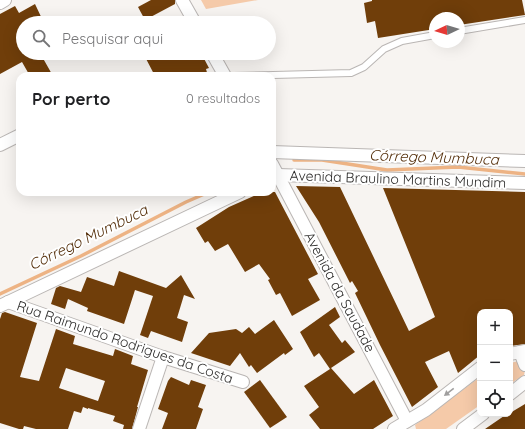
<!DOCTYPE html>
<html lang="pt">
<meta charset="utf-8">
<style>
body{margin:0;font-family:Quicksand,sans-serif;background:#f6f6f6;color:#202124}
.controls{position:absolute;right:12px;bottom:12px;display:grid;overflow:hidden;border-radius:8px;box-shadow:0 4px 16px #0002}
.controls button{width:36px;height:36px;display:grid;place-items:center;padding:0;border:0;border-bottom:1px solid #e0e0e0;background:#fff;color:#202124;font:20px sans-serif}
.compass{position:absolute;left:429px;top:12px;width:36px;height:36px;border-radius:50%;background:#fff;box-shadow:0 4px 16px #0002;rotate:266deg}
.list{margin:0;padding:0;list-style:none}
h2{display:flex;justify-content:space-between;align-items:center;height:52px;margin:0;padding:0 16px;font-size:17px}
h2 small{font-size:13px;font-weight:400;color:#757577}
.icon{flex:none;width:22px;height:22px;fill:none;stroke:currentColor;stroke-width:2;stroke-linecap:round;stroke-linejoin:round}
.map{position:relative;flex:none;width:525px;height:429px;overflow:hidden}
.search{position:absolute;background:#fff;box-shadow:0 4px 16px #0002;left:16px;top:16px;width:260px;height:44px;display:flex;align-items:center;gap:10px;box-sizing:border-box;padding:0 14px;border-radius:22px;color:#757577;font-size:15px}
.panel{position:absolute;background:#fff;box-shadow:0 4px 16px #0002;left:16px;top:72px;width:260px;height:124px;border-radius:12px}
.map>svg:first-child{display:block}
.green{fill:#f5caa9}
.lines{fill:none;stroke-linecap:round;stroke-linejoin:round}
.stream{stroke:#edb384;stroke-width:3.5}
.building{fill:#703e0a;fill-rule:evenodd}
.service-casing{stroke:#bab6b4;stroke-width:8}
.minor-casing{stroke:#bab6b4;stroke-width:14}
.service{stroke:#fff;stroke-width:6}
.minor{stroke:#fff;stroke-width:12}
.oneway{fill:#a09f9f}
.labels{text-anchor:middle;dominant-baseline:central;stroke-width:4;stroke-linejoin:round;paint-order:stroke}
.street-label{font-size:14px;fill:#2b2a29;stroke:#fff}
.water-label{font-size:15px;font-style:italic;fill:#532d08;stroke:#fff}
</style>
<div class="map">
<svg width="525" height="429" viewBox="0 0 525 429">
<rect width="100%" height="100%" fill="#f7f4f1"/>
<g class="green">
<path d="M201 0H258L206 9Z"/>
<path d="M519 361 525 370 524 375 510 384V363Z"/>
<path d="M480 377V405L446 429H416L415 425Z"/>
</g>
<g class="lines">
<g class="stream">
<path d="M294 160H322L387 170 458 167 525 174"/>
<path d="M0 294 81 256 186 202 209 192"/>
</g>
</g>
<g class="building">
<path d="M151 0H175V4L145 20 138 7Z"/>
<path d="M372 0H522L525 15 459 25V18H435V29L378 38 375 21 367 23 364 3 372 1Z"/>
<path d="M35 4 44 23H23V53H40L53 76H30L22 62 0 74V14L15 6 19 13Z"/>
<path d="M143 53H201L209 68 206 69 208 76H155Z"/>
<path d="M296 186 340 187 409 331 435 317 383 188 525 192V344L510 346V312H480V355L458 373 449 351 425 362 438 387 412 407 380 345 355 293 358 291 352 281 350 283 319 222Z"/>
<path d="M263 192H275L318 274 308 279 320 300 292 316 280 293 276 295 268 280 270 279 259 264 245 272 228 244 215 251 208 241 205 243 196 228 229 207Z"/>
<path d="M119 271 166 288 181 275 195 299 184 295 177 318 188 322 182 342 151 331 148 338 140 335 153 296 135 290 124 324 87 311 88 308 68 299 65 309 51 304 56 288 60 286 81 292 87 277 114 286Z"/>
<path d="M335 307 340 317 329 325 342 343 345 340 355 352 331 368 354 394 374 380 393 416 373 429H320L309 415 319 407 304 386 330 369 319 353 314 357 300 332Z"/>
<path d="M5 312 37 323 20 377 39 381 56 329 75 336 73 344 113 356 115 349 133 356 131 364 148 370 137 407H138L132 429H123L124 425 113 421 115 416 88 408V409L83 407 81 413 74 411 68 429H36L24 426 23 429H19L0 423V319L2 313ZM66 368 105 381 98 401 59 388Z"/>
<path d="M274 320 293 349 285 355 284 353 257 373 251 365 249 367 240 353 230 366 191 353 209 333 236 329 242 333 249 327 255 334Z"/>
<path d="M171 377 189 385 191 380 206 385 198 407 203 409 196 429H162L168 413 158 409 168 381Z"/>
<path d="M260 380 287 417 270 428 244 392Z"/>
<path d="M525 404V429H485L504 416 510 414V413Z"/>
</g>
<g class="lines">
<defs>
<g id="service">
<path d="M459 31 525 20"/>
<path d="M234 76 351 73 364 67 384 49 402 41 435 35"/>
</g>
<g id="minor">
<path d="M182 0 195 23"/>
<path d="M0 3 5 0"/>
<path d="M212 53 225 76"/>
<path d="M0 145 20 135"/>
<path d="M272 152 525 161"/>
<path d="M272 164 407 421"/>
<path d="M273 177 278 175 525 183"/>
<path d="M8 302 163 357 243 382"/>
<path d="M0 306 240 192"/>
<path d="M520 352 525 365"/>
<path d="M510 354 525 351"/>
<path d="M510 394 525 382"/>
<path d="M139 429 163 357"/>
<path d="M394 429 426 410 480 368"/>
<path d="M463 429 483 414"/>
</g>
</defs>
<use href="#service" class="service-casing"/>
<use href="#minor" class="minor-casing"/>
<use href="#service" class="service"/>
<use href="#minor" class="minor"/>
</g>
<defs><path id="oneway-solid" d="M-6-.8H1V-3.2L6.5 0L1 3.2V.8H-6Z"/></defs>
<use class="oneway" href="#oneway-solid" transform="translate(449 392) rotate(142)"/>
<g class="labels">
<g class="street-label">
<text transform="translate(398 179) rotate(2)">Avenida Braulino Martins Mundim</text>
<text transform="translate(340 292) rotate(62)">Avenida da Saudade</text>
<text transform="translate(125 342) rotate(19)">Rua Raimundo Rodrigues da Costa</text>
</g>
<g class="water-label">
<text transform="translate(434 157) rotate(2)">Córrego Mumbuca</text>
<text transform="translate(88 237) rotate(-26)">Córrego Mumbuca</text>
</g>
</g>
</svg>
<div class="controls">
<button>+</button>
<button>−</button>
<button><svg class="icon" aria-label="locate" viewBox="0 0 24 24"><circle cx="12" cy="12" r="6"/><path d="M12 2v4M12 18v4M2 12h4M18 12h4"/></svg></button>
</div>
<svg class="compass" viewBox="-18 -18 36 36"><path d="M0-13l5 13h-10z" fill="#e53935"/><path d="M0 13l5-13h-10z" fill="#757577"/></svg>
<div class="search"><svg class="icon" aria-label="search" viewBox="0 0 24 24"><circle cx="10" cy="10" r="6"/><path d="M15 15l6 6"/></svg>Pesquisar aqui</div>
<section class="panel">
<h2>Por perto<small>0 resultados</small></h2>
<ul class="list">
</ul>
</section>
</div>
